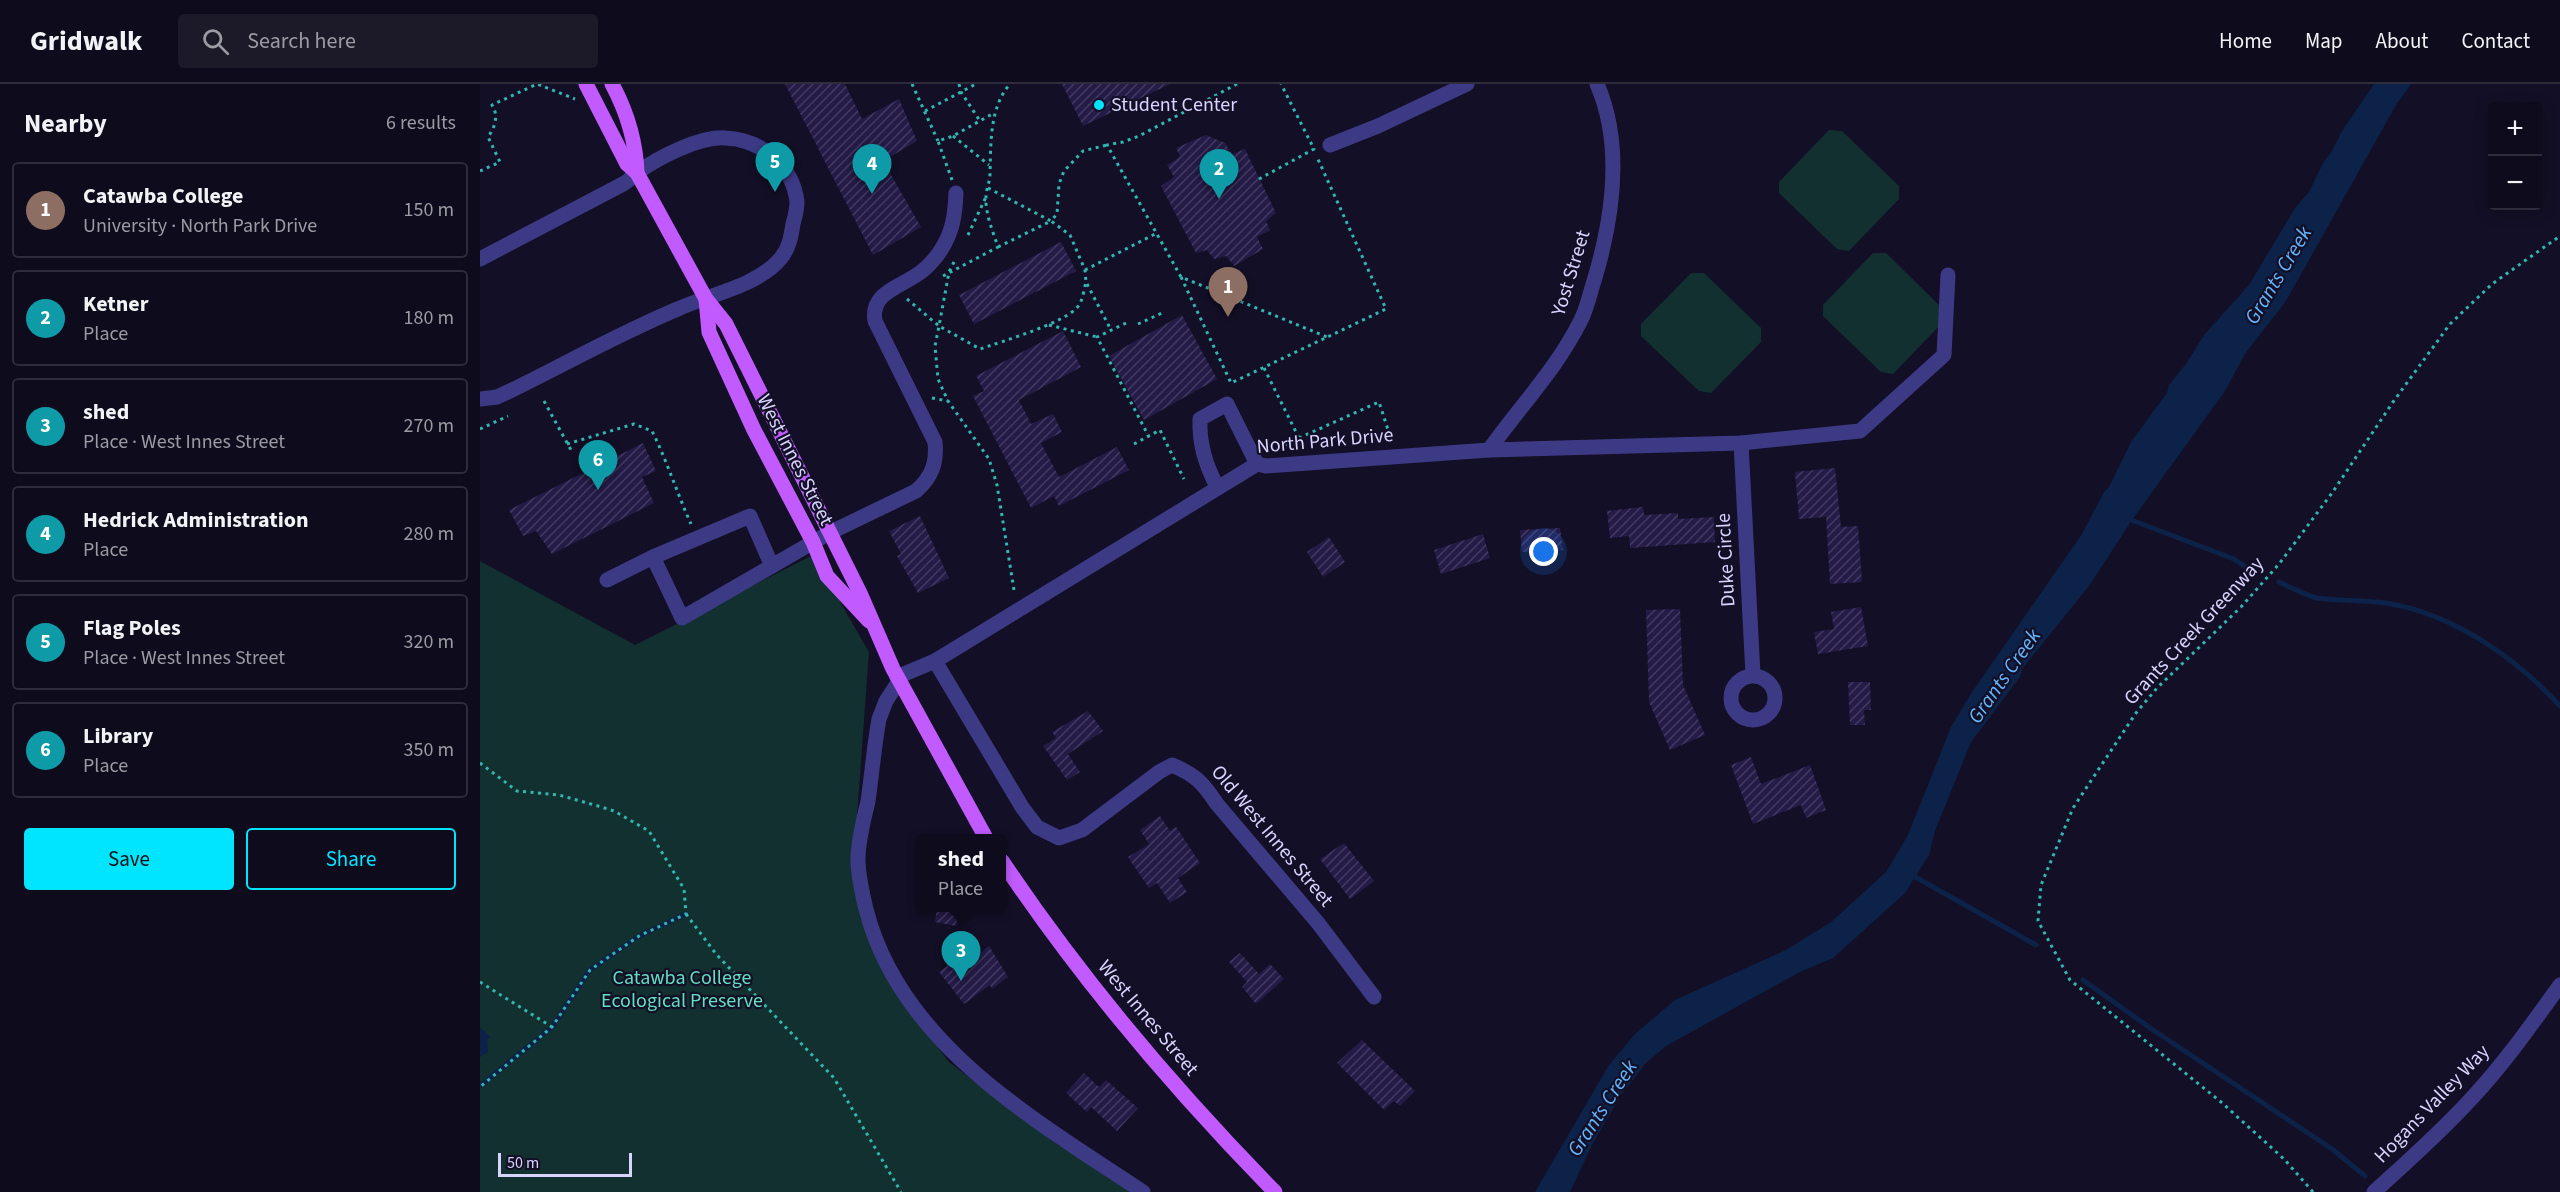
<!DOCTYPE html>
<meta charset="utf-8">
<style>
body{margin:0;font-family:"Source Sans 3",sans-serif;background:#1c1929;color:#f1f3f6}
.controls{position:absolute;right:18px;top:18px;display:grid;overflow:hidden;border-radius:6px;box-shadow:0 3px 15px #0003}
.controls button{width:54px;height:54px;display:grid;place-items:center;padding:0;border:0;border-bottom:2px solid #2e2b3b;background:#0e0b1c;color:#f1f3f6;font:30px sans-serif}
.scale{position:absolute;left:18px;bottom:15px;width:134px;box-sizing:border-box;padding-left:6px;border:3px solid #d9d4ff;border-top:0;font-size:16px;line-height:21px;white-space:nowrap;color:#d9d4ff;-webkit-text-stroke:4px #130f26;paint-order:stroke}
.you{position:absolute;left:1064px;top:468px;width:21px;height:21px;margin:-15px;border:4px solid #fff;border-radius:50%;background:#1a73e8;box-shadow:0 0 0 9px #1a73e833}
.badge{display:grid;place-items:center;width:39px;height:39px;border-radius:50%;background:#00e5ff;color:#fff;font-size:20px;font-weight:700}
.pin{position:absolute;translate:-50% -50px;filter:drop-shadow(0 2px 3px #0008)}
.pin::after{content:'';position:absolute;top:32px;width:21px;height:18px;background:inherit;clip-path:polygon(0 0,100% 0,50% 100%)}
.popup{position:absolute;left:436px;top:750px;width:90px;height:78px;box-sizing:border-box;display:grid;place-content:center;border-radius:6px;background:#0e0b1c;filter:drop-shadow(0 2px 4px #0005);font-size:20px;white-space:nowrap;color:#9b9ba3}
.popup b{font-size:22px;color:#f1f3f6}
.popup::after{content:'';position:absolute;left:50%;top:100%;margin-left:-12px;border:12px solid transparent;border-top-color:#0e0b1c}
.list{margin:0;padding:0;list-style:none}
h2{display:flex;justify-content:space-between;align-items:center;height:78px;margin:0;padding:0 24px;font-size:26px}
h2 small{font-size:20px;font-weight:400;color:#9b9ba3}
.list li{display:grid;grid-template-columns:39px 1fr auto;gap:18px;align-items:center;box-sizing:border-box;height:96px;margin:0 12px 12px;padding:0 12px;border:2px solid #2e2b3b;border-radius:6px}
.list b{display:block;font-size:22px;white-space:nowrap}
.list p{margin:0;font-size:20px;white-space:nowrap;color:#9b9ba3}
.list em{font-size:20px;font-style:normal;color:#9b9ba3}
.actions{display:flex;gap:12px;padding:18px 24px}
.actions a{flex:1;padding:14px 0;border:2px solid #00e5ff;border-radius:6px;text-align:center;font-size:21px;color:#00e5ff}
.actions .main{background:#00e5ff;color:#111}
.icon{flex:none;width:33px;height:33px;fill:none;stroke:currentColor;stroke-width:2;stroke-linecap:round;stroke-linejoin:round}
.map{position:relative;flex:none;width:2080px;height:1108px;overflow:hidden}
header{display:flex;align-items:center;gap:36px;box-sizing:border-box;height:84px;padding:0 30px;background:#0e0b1c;border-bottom:2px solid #2e2b3b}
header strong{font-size:28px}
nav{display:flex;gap:33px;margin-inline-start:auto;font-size:21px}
.search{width:420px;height:54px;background:#1c1929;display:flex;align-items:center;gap:15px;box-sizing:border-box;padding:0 21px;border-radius:6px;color:#9b9ba3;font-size:22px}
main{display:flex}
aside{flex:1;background:#0e0b1c}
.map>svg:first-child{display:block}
.green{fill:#12302f}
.water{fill:#0c2248}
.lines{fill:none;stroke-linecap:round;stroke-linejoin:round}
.stream{stroke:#0c2248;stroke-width:5}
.building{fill:url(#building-hatch)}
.path{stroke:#2fb8b0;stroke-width:3;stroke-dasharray:3 4.5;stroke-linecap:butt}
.minor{stroke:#3d3a85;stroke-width:15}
.major{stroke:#c25bff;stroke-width:15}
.poi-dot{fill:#00e5ff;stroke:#130f26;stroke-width:2}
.labels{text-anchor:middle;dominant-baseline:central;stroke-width:4.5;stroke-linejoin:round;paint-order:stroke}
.poi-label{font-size:20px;fill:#d9d4ff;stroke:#130f26;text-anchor:start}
.street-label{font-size:20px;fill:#d9d4ff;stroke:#130f26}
.park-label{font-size:20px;fill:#5fe0c0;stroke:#130f26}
.water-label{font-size:21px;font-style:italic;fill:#62b6ff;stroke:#130f26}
</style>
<header>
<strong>Gridwalk</strong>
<div class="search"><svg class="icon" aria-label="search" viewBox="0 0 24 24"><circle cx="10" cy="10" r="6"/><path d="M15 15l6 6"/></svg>Search here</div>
<nav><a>Home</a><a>Map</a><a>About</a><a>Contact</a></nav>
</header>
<main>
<aside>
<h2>Nearby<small>6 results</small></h2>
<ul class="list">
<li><span class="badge" style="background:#8d6e63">1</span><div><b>Catawba College</b><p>University · North Park Drive</p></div><em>150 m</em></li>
<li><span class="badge" style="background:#0f9aa8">2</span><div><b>Ketner</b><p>Place</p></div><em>180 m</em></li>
<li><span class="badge" style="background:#0f9aa8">3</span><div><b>shed</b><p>Place · West Innes Street</p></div><em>270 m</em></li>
<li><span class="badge" style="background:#0f9aa8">4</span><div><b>Hedrick Administration</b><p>Place</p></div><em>280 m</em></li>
<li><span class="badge" style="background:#0f9aa8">5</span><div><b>Flag Poles</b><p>Place · West Innes Street</p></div><em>320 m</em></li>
<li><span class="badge" style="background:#0f9aa8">6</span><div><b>Library</b><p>Place</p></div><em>350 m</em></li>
</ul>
<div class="actions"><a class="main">Save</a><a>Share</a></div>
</aside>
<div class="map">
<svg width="2080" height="1108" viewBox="0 0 2080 1108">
<defs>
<pattern id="building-hatch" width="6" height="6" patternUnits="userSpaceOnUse" patternTransform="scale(1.5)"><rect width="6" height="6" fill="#241b47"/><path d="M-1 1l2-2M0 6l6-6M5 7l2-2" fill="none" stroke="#433b63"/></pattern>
</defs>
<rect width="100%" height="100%" fill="#130f26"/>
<g class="green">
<path d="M1349 46 1362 47 1419 102V115L1369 167 1357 165 1299 109V98Z"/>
<path d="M1393 169H1406L1463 225V238L1413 290 1401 288 1343 232V221Z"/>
<path d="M1211 189H1224L1281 244V258L1231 309 1219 307 1161 252V240Z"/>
<path d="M333 471 389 568 377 733 398 855 424 918 469 978 578 1061 667 1108H0V477L155 561Z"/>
</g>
<g class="water">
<path d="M1894 0H1931L1916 21 1806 217 1765 270 1745 307 1652 436 1609 502 1542 585 1540 593 1491 658 1455 747 1449 771 1425 809 1353 874 1320 888 1186 962 1166 979 1141 1011 1113 1059 1090 1108H1055L1129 981 1155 950 1195 916 1306 866 1351 838 1406 788 1428 751 1471 643 1492 608 1602 450 1624 408 1629 403 1651 358 1687 309 1689 301 1706 280 1724 251 1769 201 1815 124 1829 108 1844 77 1852 67 1862 47Z"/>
<path d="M0 943 10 953 7 956 8 968 0 973Z"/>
</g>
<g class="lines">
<g class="stream">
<path d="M1646 434 1754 475 1773 488"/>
<path d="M1799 498C1811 503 1824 511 1837 514 1860 517 1883 516 1906 519 1973 530 2034 572 2080 622"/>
<path d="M1430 790 1556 861"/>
<path d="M1603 896 1673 946 1852 1065 1885 1092"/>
<path d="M0 1002 72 943 110 886 159 852 206 830"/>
</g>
</g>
<g class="building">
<path d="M305 0H365L382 35 419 15 437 57 403 77 441 143 393 171Z"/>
<path d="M582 0H690L603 42Z"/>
<path d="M726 51 745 59 752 70 765 65 796 129 786 137 790 146 777 153 783 165 754 182 746 172 734 175 727 166 716 169 681 102 694 93 687 81 700 73 696 64Z"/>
<path d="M581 158 596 187 494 240 479 211Z"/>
<path d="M702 231 737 295 664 336 629 272Z"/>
<path d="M583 247 601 283 539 316 551 340 573 330 582 348 561 359 579 393 637 363 649 386 579 422 574 412 551 424 493 312 504 307 496 292Z"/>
<path d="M163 359 176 387 162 393 174 419 72 470 56 447 43 452 29 426Z"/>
<path d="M1355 384 1361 443 1378 442 1382 498 1350 500 1346 433 1319 435 1315 388Z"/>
<path d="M1163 423 1164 431 1198 429V435L1234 433 1235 458 1150 464 1149 452 1130 454 1127 427Z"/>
<path d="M440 432 469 494 438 509 417 472 421 470 409 447Z"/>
<path d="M1080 444 1083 466 1042 468 1040 446Z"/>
<path d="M1003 450 1010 474 961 490 954 466Z"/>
<path d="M849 453 865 478 843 493 827 468Z"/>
<path d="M1381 523 1388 562 1338 570 1334 548 1354 545 1351 528Z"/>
<path d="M1200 525 1203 601 1225 651 1190 666 1169 618 1166 526Z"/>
<path d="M1368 598H1390L1391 626H1384L1385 641H1370Z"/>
<path d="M608 627 623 647 588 670 600 688 587 696 563 662 576 654 572 648Z"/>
<path d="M1271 673 1281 700 1330 681 1346 726 1326 734 1321 721 1273 740 1251 681Z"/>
<path d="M680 732 690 747 696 743 720 779 698 794 707 808 690 819 677 799 669 804 648 773 669 760 660 746Z"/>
<path d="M864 759 894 797 870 815 840 775Z"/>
<path d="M457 824H478L476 842 455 838Z"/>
<path d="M509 862 528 893 512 905 510 901 484 920 459 888 479 873 485 881Z"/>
<path d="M760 869 779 890 790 880 804 895 776 920 762 903 767 898 749 878Z"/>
<path d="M882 956 935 1007 920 1022 914 1017 904 1026 857 979Z"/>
<path d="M604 989 619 1003 626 996 658 1024 637 1047 611 1023 607 1028 586 1009Z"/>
</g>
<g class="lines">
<g class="path">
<path d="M432 0 458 57"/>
<path d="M479 0 481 8 500 37"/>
<path d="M757 0 659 52 643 58 627 61 701 193 847 253"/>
<path d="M445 27 496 0"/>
<path d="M473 52 509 81"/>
<path d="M0 87 20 78 8 53C15 43 19 32 12 21L57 0 95 15"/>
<path d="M779 95 834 65 801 0"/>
<path d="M472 96 458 57 473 52 514 29"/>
<path d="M508 104 571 137 577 130 579 100 584 87 603 67 627 61"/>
<path d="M488 151 506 113"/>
<path d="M518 163 571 137 590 151 605 186 606 198 631 246"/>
<path d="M605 186 677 149"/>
<path d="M463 192 518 163C513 148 505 129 506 113 506 105 510 98 510 90 511 60 509 24 530 0"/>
<path d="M701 193 751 299 906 225 837 73"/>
<path d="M427 215 459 242 469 188 474 178"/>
<path d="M646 239 617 253 669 353"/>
<path d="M658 240 682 229"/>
<path d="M569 241 617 253"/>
<path d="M784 284 819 354 802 363"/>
<path d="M452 314 468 317"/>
<path d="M64 317 91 366"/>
<path d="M0 345 28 332"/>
<path d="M819 354 899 318 912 358"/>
<path d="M87 360 154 340 172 347C187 377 197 409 211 440"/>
<path d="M654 360 680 346 704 395"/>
<path d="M534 506 517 401 509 375 468 317 458 295 455 262 459 242 500 265C520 258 589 238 599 221 603 215 604 205 606 198"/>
<path d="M0 679 37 707 79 711 118 722 134 727 169 747 204 805 206 830 159 852 110 886 72 943 0 1003"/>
<path d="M206 830 236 870 354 994 421 1108"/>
<path d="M0 898 72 943"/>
<path d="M1833 1108 1804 1075 1741 1018 1590 896 1558 837 1561 801 1593 724 1656 629 1677 604 1761 523 1799 480 1852 409 1913 318 1970 240 2012 200 2080 152"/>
</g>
<g class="minor">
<path d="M850 61 898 42 987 0"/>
<path d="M0 175 143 100C149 97 152 92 157 89 177 74 220 52 245 54 281 55 313 82 317 118 317 125 315 133 313 140 311 153 309 164 301 174 278 202 231 210 200 224 142 248 87 279 32 306L17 313 0 315"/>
<path d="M1261 359 1273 591"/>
<path d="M1009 366C1041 321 1076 286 1101 236 1107 224 1110 209 1114 197 1133 134 1144 62 1117 0"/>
<path d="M737 403C726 381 719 361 720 335L747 320 777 380"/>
<path d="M173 473 270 432 292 482"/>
<path d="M127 496 173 473 202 534 349 449 436 407C452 393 457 379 455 358L395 237C390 209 420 203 438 190 446 185 456 174 461 166 473 147 475 131 476 109"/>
<path d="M455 577 542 723 557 743 579 754 602 746 679 688 692 681C716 691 723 699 737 720L838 839 894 913"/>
<circle cx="1273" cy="614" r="22"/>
<path d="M417 593 455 577 777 380 786 382 1009 366 1261 359 1380 347 1464 271 1468 191"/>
<path d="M419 597 406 617 399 635C394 662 392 690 388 717 384 735 378 756 378 775 378 791 382 809 386 825 420 960 555 1036 663 1108"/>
<path d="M1894 1108C1927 1078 1961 1048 1991 1015 2024 980 2052 940 2080 901"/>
</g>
<g class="major">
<path d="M106 0 147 80 157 89 226 215 246 240 380 509 413 585 506 754"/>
<path d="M132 0C147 28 156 57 157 89"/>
<path d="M226 215 229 248 274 346 333 458 347 492 389 537"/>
<path d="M522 777C601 895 695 1006 795 1108"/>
</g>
</g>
<circle class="poi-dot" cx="619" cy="21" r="6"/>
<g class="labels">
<g class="poi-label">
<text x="631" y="21">Student Center</text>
</g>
<g class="street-label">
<text transform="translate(1091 189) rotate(-73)">Yost Street</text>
<text transform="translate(845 357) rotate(-5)">North Park Drive</text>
<text transform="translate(315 376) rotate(63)">West Innes Street</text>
<text transform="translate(1246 476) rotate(-93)">Duke Circle</text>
<text transform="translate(1714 547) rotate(-47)">Grants Creek Greenway</text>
<text transform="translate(792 752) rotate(50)">Old West Innes Street</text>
<text transform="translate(668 934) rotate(50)">West Innes Street</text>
<text transform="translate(1952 1020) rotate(-46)">Hogans Valley Way</text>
</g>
<g class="park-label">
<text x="202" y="894">Catawba College<tspan x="202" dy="23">Ecological Preserve</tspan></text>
</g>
<g class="water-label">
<text transform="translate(1798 191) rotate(-59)">Grants Creek</text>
<text transform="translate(1524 592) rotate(-55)">Grants Creek</text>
<text transform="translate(1122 1024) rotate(-57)">Grants Creek</text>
</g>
</g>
</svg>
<div class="controls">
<button>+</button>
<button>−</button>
</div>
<div class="scale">50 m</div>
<div class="you"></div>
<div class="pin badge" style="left:748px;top:233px;background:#8d6e63">1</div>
<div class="pin badge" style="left:739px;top:115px;background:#0f9aa8">2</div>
<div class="pin badge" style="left:481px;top:897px;background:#0f9aa8">3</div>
<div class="popup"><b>shed</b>Place</div>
<div class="pin badge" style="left:392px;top:110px;background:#0f9aa8">4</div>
<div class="pin badge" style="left:295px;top:108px;background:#0f9aa8">5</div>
<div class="pin badge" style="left:118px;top:406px;background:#0f9aa8">6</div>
</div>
</main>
